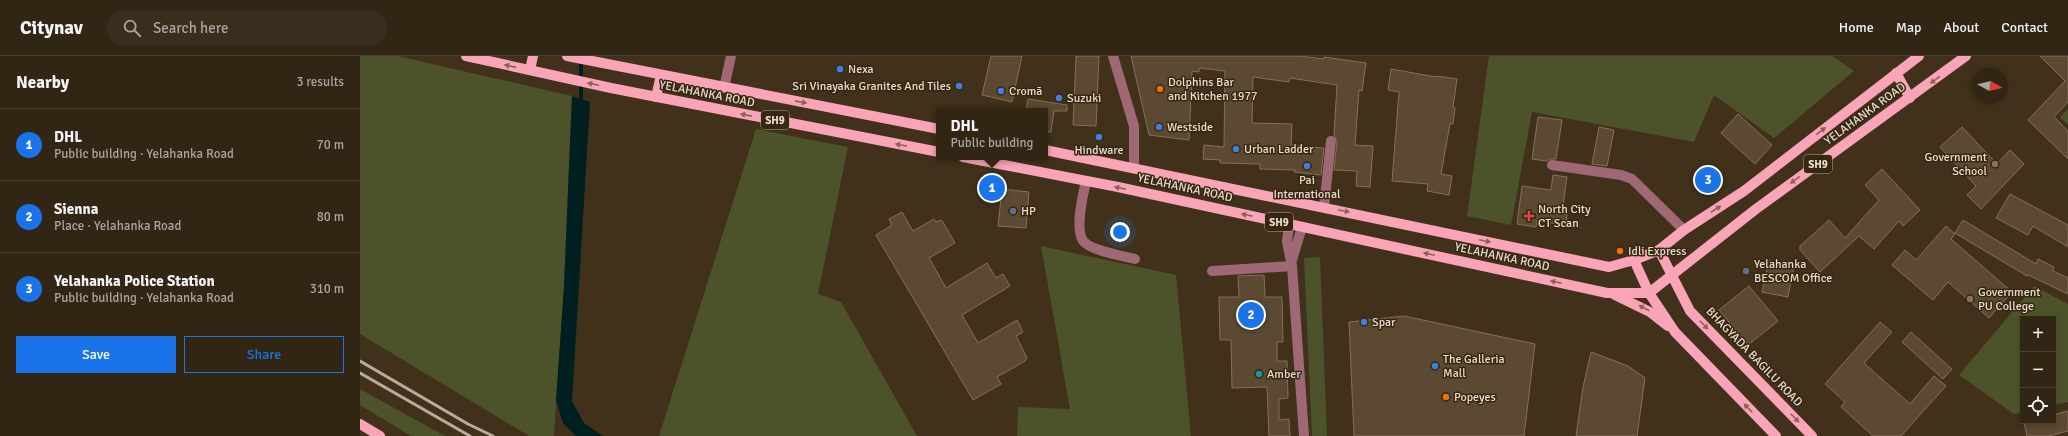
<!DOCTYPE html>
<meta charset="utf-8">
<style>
body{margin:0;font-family:Signika,sans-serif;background:#392d1d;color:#f1f3f6}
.controls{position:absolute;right:12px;bottom:12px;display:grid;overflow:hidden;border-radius:0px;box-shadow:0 2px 6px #0003}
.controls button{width:36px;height:36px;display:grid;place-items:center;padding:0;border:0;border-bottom:1px solid #4c4234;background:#312514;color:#f1f3f6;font:20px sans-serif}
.compass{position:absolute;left:1612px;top:12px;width:36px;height:36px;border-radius:50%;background:#312514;box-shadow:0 2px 6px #0003;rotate:98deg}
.you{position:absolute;left:760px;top:176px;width:14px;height:14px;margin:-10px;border:3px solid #fff;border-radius:50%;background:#1a73e8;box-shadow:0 0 0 6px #1a73e833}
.badge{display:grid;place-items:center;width:26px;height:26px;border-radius:50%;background:#1a73e8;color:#fff;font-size:13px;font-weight:700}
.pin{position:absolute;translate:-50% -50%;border:2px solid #fff;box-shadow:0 1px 4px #0006}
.popup{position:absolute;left:576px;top:52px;width:112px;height:52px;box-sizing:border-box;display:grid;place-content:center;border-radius:0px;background:#312514;filter:drop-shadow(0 1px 3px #0005);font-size:13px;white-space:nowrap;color:#a8a5a0}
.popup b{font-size:15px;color:#f1f3f6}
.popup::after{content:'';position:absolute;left:50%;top:100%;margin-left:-8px;border:8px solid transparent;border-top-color:#312514}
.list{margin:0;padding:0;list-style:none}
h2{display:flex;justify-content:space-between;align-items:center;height:52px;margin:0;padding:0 16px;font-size:17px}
h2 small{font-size:13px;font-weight:400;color:#a8a5a0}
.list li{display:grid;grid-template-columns:26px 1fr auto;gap:12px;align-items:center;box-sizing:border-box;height:72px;padding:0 16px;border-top:1px solid #4c4234}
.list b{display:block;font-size:15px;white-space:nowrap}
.list p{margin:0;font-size:13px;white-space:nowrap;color:#a8a5a0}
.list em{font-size:13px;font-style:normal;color:#a8a5a0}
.actions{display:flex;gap:8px;padding:12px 16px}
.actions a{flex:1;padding:9px 0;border:1px solid #1a73e8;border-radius:0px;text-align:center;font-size:14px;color:#1a73e8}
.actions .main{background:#1a73e8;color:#fff}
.icon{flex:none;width:22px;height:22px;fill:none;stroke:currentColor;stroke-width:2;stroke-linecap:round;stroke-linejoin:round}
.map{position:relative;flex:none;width:1708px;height:380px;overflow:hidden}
header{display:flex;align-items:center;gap:24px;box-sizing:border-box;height:56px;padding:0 20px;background:#312514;border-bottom:1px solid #4c4234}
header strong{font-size:19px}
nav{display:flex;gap:22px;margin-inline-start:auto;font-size:14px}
.search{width:280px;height:36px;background:#392d1d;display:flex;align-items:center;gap:10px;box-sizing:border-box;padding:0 14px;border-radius:22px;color:#a8a5a0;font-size:15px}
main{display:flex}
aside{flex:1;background:#312514}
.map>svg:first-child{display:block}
.green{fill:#4c532a}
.water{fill:#001f21}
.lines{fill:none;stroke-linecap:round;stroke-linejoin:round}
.stream{stroke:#001f21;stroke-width:4}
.building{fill:#5b4932;stroke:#837159}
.minor{stroke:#9e6975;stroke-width:10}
.major{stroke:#faa4b8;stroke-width:10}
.rail{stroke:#b9ac9c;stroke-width:3}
.oneway{fill:#8f5f5c}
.shop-dot{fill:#3f7fe0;stroke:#372710;stroke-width:1.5}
.food-dot{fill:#e8710a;stroke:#372710;stroke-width:1.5}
.education-dot{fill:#8d6e63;stroke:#372710;stroke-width:1.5}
.service-dot{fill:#5c6f8a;stroke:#372710;stroke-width:1.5}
.health-dot{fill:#e0444e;stroke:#372710;stroke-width:1.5}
.culture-dot{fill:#0f9aa8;stroke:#372710;stroke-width:1.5}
.labels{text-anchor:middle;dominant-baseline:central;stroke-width:3;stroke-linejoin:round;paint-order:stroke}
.shield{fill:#372710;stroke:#b2a595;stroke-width:1}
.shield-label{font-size:11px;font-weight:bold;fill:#e6dbce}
.poi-label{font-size:12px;fill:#e6dbce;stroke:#372710;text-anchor:start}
.street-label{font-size:12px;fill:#e6dbce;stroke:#372710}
</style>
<header>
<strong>Citynav</strong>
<div class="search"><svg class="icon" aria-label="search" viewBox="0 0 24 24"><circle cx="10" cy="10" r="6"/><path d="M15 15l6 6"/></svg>Search here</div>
<nav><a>Home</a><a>Map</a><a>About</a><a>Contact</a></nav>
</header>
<main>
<aside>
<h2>Nearby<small>3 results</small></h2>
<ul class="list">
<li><span class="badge">1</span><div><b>DHL</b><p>Public building · Yelahanka Road</p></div><em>70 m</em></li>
<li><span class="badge">2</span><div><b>Sienna</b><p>Place · Yelahanka Road</p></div><em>80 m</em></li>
<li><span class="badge">3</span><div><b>Yelahanka Police Station</b><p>Public building · Yelahanka Road</p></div><em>310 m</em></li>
</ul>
<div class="actions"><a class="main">Save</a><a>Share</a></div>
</aside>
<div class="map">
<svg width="1708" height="380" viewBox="0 0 1708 380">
<rect width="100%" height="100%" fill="#41311a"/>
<g class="green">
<path d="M0 0H37L212 40 204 230 194 380H169L0 278Z"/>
<path d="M1129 0H1472L1494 15 1414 82 1354 39 1334 86 1172 56 1151 169 1107 160Z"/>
<path d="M1708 53V69L1700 61Z"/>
<path d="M396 73 488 91 458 238 481 246 557 380H299Z"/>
<path d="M681 190 816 219 831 380H657L658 351 710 353Z"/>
<path d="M960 201 967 380H952L944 202Z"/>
<path d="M1674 230 1708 248V346L1693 349V263H1663V356L1654 358 1599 319Z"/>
<path d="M0 333 85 380H51L0 349Z"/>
</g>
<path class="water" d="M212 40 230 46 212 345 224 367 243 380H216L203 367 196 344 204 230Z"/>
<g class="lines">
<path class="stream" d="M221 48V2"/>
</g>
<g class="building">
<path d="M631 0H662L652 46 622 39Z"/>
<path d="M716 0H739L736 70 713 69Z"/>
<path d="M771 0H940L964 3V1L1006 7 1002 35 999 34 995 89 1013 90 1010 131 996 130 997 115 974 114 977 86 974 79 977 29 930 22 929 26 893 21 892 67 932 68 931 89 964 92 961 119 934 116 935 114 900 113V108L860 107V104L843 103 844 89 864 91 865 15 839 12V16L832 15 829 84 789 79Z"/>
<path d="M1680 0H1708V46L1694 61 1708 75V103L1668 64 1705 25Z"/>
<path d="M1031 13 1076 21 1077 20 1097 23 1093 51 1095 52 1093 68H1090L1081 118 1092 120 1089 139 1067 135 1068 128 1032 125 1039 36 1028 34Z"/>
<path d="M668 43 707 49V55H694L691 76H685V55H666Z"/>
<path d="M1378 58 1412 89 1395 108 1361 77Z"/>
<path d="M1178 61 1202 64 1196 103H1190L1187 105 1172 103Z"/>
<path d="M1239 71 1254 74 1247 110 1232 108Z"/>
<path d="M1602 71 1637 108 1650 94 1664 108 1621 153 1607 139 1616 130 1580 91Z"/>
<path d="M1522 113 1560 154 1543 170 1539 165 1514 193 1499 180 1460 216 1440 194V190L1469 164 1485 182 1519 144 1505 129Z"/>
<path d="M1193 119 1207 121 1202 157 1207 158 1206 169 1177 165 1176 171 1157 168 1162 130 1191 134Z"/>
<path d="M642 133 669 136 666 172 638 170Z"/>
<path d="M1650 138 1708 169V191L1673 170 1668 179 1636 162Z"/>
<path d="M542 156 553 175 574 163 576 166 581 164 583 166 595 187 569 202 586 232 627 207 636 222 643 218 650 230 602 259 618 287 657 264 663 276 656 280 667 302 665 305 637 321 641 328 613 344 516 179 532 169 529 163Z"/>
<path d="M1603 164 1676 208 1678 203 1694 211 1693 215 1708 222V238L1668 219 1667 220 1595 177Z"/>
<path d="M1586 170 1595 178 1591 183 1652 236 1629 262 1588 226 1573 244 1532 209 1545 194 1556 204Z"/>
<path d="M1409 205 1434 210 1428 241 1402 236Z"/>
<path d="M904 219 905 241H922L923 286H917V305H927L928 342 919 343V364L929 363 930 380H909L907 331 872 332 871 284H860L859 241H879L878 220Z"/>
<path d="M1389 230 1418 265 1388 289 1359 254Z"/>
<path d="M1044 260 1175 288 1164 380H994L989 266Z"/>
<path d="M1520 266 1532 276 1504 307 1550 348 1574 320 1586 330 1541 380H1513L1481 351 1485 346 1465 328Z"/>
<path d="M1551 276 1592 313 1583 323 1542 286Z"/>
<path d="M1231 296 1268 310 1285 322 1277 380H1216L1223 331Z"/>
<path d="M1708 355V375L1689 380H1667L1664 367 1672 365H1693V359Z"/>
</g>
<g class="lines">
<g class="minor">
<path d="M753 0 774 70V111"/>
<path d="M364 32 371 0"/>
<path d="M1192 109 1261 119 1272 123 1324 174"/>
<path d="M726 125C723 139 714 175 724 186 733 195 763 200 775 203"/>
<path d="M964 151 971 85"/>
<path d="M929 168 927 186 932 210 944 380"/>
<path d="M932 204 942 171"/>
<path d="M852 215 932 210"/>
</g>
<g class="major">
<path d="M106 0 251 32 579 96"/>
<path d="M207 0 579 73"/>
<path d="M170 14 173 0"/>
<path d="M1536 17 1550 42"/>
<path d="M296 41 301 19"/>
<path d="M685 94 1249 211 1274 204 1299 194 1324 174 1384 135 1559 0"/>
<path d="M603 101 758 131 1247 237H1289L1396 153 1606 0"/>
<path d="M1299 194 1330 255 1452 380"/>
<path d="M1274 204 1289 237 1315 276 1416 380"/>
<path d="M1255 239 1290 256 1308 270"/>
<path d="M0 368 20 380"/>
</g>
<g class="rail">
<path d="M0 305 108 368 133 380"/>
<path d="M0 317 110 380"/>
</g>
</g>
<defs><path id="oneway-solid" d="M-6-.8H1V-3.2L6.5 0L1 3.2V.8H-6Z"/></defs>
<g class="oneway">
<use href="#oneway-solid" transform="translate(150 10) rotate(-167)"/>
<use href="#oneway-solid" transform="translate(1575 24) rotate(144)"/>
<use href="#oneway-solid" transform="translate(233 28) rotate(-168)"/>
<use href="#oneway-solid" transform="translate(441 46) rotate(11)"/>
<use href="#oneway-solid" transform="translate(386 59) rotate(-169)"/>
<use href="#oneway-solid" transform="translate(1461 75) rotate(-38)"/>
<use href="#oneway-solid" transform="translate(541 89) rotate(-169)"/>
<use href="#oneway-solid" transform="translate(1435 124) rotate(144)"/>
<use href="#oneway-solid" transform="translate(760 132) rotate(-168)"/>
<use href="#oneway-solid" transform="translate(1356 153) rotate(-33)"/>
<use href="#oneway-solid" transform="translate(984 155) rotate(12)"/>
<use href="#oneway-solid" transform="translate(887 159) rotate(-168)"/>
<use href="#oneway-solid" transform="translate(1125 185) rotate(12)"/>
<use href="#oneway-solid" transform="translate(1069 198) rotate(-168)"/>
<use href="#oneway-solid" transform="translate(1196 226) rotate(-168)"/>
<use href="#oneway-solid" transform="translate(1284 252) rotate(-152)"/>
<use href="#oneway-solid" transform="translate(1344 269) rotate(46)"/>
<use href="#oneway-solid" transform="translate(1388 352) rotate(-134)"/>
<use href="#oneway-solid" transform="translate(1435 362) rotate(46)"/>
</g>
<g class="shop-dot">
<circle cx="480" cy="13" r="4"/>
<circle cx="599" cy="30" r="4"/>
<circle cx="641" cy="35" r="4"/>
<circle cx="699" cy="42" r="4"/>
<circle cx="799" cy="71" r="4"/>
<circle cx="739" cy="81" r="4"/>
<circle cx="876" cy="93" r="4"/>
<circle cx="947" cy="110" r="4"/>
<circle cx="1004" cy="266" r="4"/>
<circle cx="1075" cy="310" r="4"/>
</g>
<g class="food-dot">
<circle cx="800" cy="33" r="4"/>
<circle cx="1260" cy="195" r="4"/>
<circle cx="1086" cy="341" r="4"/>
</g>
<g class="education-dot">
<circle cx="1635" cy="108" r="4"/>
<circle cx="1610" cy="243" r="4"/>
</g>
<g class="service-dot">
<circle cx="653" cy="155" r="4"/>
<circle cx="1386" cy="215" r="4"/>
</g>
<path class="health-dot" d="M1167 154h4v4h4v4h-4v4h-4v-4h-4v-4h4z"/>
<circle class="culture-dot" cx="899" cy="318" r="4"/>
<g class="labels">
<g class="shield">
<rect x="401" y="55" width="28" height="18" rx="3"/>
<rect x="1444" y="99" width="28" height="18" rx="3"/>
<rect x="905" y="157" width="28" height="18" rx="3"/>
</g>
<g class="shield-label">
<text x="415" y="64">SH9</text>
<text x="1458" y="108">SH9</text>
<text x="919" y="166">SH9</text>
</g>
<g class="poi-label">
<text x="488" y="13">Nexa</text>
<text x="808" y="26">Dolphins Bar<tspan x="808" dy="14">and Kitchen 1977</tspan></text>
<text x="591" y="30" text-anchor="end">Sri Vinayaka Granites And Tiles</text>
<text x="649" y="35">Cromā</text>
<text x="707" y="42">Suzuki</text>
<text x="807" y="71">Westside</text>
<text x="884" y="93">Urban Ladder</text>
<text x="739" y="94" text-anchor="middle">Hindware</text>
<text x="1627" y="101" text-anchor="end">Government<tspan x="1627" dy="14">School</tspan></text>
<text x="947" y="124" text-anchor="middle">Pai<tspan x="947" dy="14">International</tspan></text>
<text x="1178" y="153">North City<tspan x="1178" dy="14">CT Scan</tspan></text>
<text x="661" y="155">HP</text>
<text x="1268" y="195">Idli Express</text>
<text x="1394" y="208">Yelahanka<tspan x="1394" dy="14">BESCOM Office</tspan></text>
<text x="1618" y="236">Government<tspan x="1618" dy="14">PU College</tspan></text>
<text x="1012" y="266">Spar</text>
<text x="1083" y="303">The Galleria<tspan x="1083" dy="14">Mall</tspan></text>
<text x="907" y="318">Amber</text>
<text x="1094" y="341">Popeyes</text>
</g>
<g class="street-label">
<text transform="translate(347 38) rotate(11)">YELAHANKA ROAD</text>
<text transform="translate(1505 58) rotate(-36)">YELAHANKA ROAD</text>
<text transform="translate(825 132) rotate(12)">YELAHANKA ROAD</text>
<text transform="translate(1142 201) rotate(12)">YELAHANKA ROAD</text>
<text transform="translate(1394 301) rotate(46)">BHAGYADA BAGILU ROAD</text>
</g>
</g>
</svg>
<div class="controls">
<button>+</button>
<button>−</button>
<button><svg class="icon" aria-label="locate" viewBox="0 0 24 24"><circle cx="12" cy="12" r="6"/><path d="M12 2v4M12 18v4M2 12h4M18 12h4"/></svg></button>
</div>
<svg class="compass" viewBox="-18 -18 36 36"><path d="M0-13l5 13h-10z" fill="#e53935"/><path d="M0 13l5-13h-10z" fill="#a8a5a0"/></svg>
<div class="you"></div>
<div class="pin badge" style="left:632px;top:132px">1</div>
<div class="popup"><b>DHL</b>Public building</div>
<div class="pin badge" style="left:891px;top:259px">2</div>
<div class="pin badge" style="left:1348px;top:124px">3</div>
</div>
</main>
